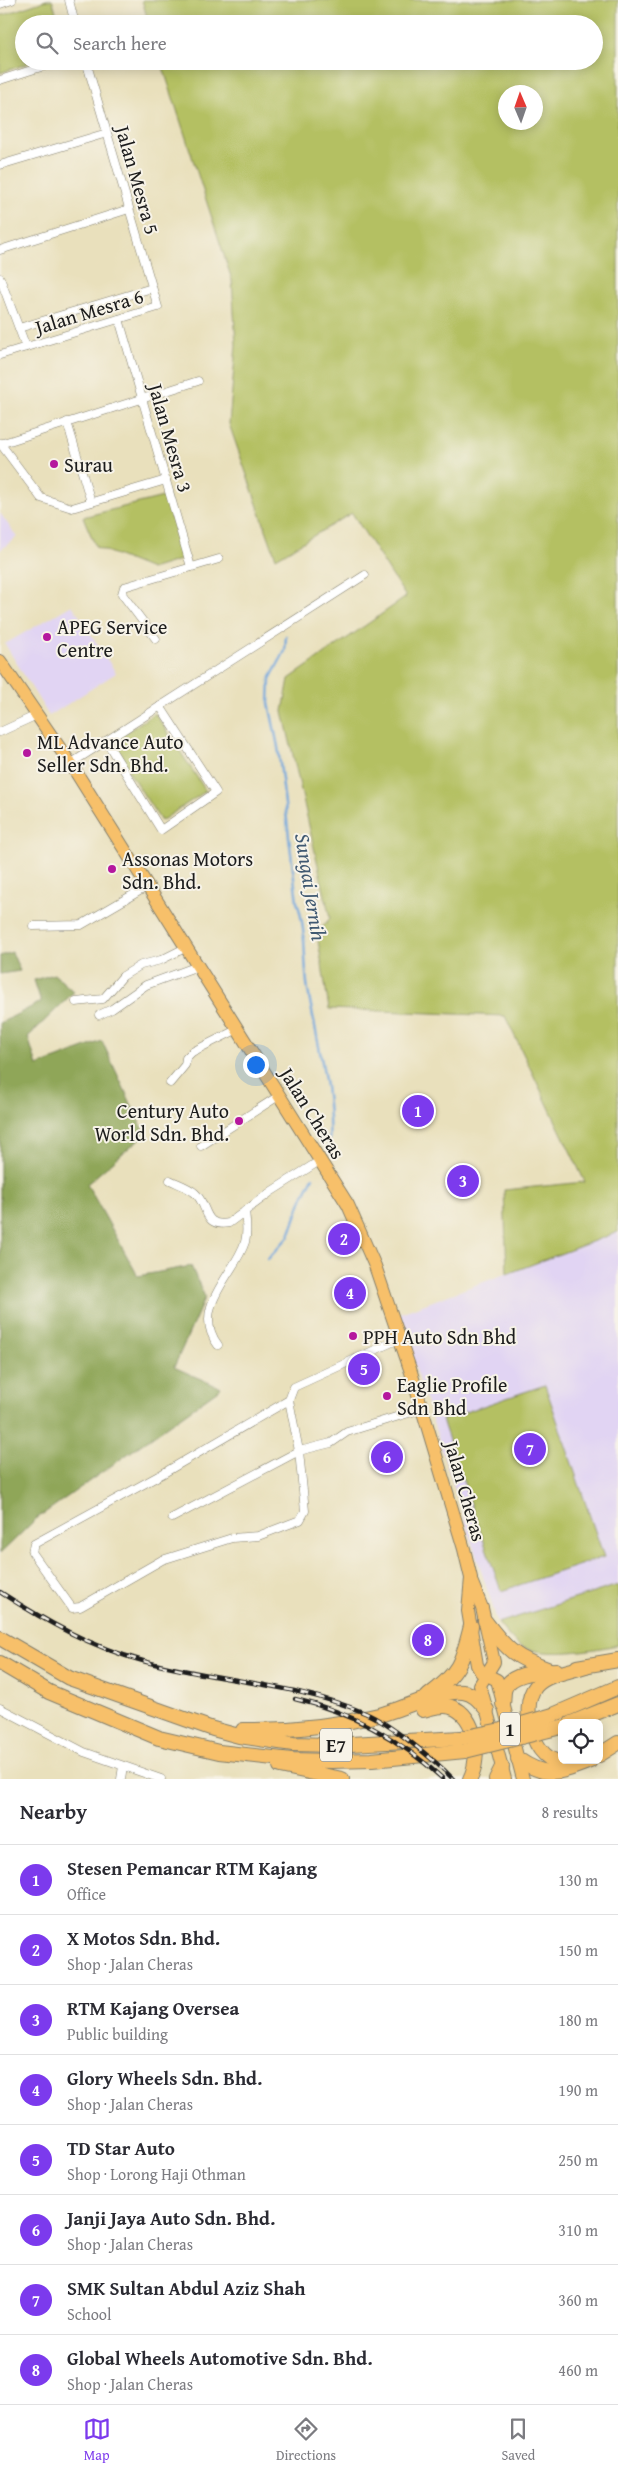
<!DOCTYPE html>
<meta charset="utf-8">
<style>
body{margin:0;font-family:"Gentium Book Plus",serif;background:#f7f7f7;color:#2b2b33}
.controls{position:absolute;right:15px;bottom:15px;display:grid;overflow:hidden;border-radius:8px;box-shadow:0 2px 12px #0003}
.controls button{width:45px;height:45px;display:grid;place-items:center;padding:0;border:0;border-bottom:1px solid #e1e1e2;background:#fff;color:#2b2b33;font:25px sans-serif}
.compass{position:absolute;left:498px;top:85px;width:45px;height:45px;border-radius:50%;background:#fff;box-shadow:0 2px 12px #0003;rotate:358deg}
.you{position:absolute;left:255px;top:1064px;width:18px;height:18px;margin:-12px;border:4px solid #fff;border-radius:50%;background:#1a73e8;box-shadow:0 0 0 8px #1a73e833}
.badge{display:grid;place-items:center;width:32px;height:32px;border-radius:50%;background:#7c3aed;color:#fff;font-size:16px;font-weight:700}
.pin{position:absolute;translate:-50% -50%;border:2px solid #fff;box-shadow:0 1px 5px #0006}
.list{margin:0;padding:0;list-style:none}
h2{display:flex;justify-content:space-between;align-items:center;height:65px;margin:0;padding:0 20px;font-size:21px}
h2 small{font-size:16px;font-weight:400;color:#7c7c81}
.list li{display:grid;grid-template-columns:32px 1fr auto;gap:15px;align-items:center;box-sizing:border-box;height:70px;padding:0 20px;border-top:1px solid #e1e1e2}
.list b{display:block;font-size:19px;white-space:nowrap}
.list p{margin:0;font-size:16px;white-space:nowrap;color:#7c7c81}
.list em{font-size:16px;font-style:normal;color:#7c7c81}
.icon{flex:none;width:28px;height:28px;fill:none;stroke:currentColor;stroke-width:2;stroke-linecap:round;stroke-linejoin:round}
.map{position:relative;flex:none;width:618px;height:1779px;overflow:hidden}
.search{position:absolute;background:#fff;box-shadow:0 2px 12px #0003;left:15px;right:15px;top:15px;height:55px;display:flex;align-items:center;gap:12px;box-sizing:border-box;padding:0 18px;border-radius:28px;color:#7c7c81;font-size:19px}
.sheet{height:625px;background:#fff}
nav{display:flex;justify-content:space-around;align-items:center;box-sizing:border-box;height:70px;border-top:1px solid #e1e1e2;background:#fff;font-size:14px;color:#7c7c81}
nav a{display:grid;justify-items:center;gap:2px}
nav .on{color:#7c3aed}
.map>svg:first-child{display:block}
.built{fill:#e1d4f3}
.green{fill:#b4c062;stroke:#686e3f;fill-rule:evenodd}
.forest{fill:#8fa658;stroke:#56613a}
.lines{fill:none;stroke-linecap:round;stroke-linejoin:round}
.stream{stroke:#6ba3da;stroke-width:2.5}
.minor-casing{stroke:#827e6c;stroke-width:9}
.primary-casing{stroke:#827e6c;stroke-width:14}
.motorway-casing{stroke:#827e6c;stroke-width:16}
.minor{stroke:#fff;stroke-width:8}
.primary{stroke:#f7c06b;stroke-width:12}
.motorway{stroke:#f7c06b;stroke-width:14}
.rail-casing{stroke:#1c1c1c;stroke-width:4.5}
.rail{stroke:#f7f3e8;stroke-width:2.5;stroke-dasharray:8;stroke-linecap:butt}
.motorway-bridge-casing{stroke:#827e6c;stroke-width:16;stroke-linecap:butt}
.motorway-bridge{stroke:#f7c06b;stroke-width:14}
.poi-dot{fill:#b5179e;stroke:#f7f3e8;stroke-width:2}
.labels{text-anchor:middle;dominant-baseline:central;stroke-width:4;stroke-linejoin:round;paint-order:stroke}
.shield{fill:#f7f3e8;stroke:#5e5c59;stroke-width:1}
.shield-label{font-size:19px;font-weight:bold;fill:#1c1c1c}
.street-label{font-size:20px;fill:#1c1c1c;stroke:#f7f3e8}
.poi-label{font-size:20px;fill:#1c1c1c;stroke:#f7f3e8;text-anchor:start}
.water-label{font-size:21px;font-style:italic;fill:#405971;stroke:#f7f3e8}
</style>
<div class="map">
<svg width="618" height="1779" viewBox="0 0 618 1779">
<rect width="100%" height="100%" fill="#f7f3e8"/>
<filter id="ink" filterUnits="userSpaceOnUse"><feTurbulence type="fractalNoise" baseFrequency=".02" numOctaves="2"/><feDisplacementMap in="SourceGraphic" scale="10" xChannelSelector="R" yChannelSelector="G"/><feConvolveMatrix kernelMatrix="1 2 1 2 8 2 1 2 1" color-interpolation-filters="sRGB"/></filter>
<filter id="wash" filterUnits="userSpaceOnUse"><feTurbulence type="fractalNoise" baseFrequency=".0096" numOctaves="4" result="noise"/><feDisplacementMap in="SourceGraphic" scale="20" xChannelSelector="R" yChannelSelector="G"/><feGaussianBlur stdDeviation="1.12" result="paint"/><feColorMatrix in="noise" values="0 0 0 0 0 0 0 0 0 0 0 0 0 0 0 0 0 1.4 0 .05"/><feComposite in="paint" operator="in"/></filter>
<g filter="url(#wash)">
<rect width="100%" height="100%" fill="#e9e0bc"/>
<g class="built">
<path d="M0 513 17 537 0 550Z"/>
<path d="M72 605 116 673 49 716 5 644Z"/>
<path d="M618 1232V1585L498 1623 398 1314Z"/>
</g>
<g class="green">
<path d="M47 0H52L60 24H24V61H35L0 73V16Z"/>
<path d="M142 0H618V1232L507 1274 504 1190 585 1182 505 1016 329 1009 317 934 330 918 283 711 289 679 406 597 352 513 276 558 229 424 236 345 232 280 161 61H594V24H149ZM506 92H536V122H506Z"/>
<path d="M167 496 183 559 151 569 96 547 83 517Z"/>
<path d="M155 713 206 791 161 821 110 743Z"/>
<path d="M545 1385 604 1557 501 1591 442 1420Z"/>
<path d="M618 1585V1645C590 1650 550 1658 522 1647 513 1643 504 1630 498 1623Z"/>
</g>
<g class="forest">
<path d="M12 952 20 971 0 974V956Z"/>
<path d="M54 974 74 992 28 1037 37 1066 102 1041 145 1134 87 1184 138 1276 191 1266 205 1297 174 1367 221 1388 36 1519 0 1554V1023L41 1002 34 980Z"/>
</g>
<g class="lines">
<g class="stream">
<path d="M286 636 285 651 270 679 269 703 278 747 297 902C307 930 303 961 308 990 317 1042 332 1093 329 1146"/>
<path d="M268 1259 289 1236 302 1199 313 1177"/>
</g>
</g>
</g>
<g filter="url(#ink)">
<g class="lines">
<defs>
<g id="minor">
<path d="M69 0 75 24"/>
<path d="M0 4 12 0"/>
<path d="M0 80 60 61"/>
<path d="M0 165 107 133"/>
<path d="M0 250 129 209"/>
<path d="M0 278 26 347"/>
<path d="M119 319 191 567"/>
<path d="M19 328 152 288"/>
<path d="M0 355 158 307 86 61"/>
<path d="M67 422 91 502"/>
<path d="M0 443 41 498 72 508 166 480"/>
<path d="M0 444 198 381"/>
<path d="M156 639 122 594 124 587 219 559"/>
<path d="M0 732 37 715"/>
<path d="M106 741 161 830 216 792 160 706"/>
<path d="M70 764 365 575"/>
<path d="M33 926 81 925 148 886"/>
<path d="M76 1002 103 999 123 976 141 965 161 960 187 947"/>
<path d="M99 1015 112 1009 146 985 198 966"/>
<path d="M170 1083 185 1065 186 1058 192 1052 238 1029"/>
<path d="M201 1146 280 1095"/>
<path d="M170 1180C178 1184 188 1187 195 1193 209 1205 202 1228 229 1223L272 1191 321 1160"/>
<path d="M218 1345C190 1308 235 1274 245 1242 248 1232 246 1221 245 1211"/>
<path d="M289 1400 162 1474 34 1544 32 1552 72 1608 80 1607 162 1560 232 1538 258 1536 300 1520 305 1511 299 1451 289 1400 294 1387 399 1339"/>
<path d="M172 1518 299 1451 331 1443 347 1432 422 1409"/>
<path d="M0 1708 84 1752 161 1779"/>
<path d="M121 1779 123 1766"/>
</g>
<g id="primary">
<path d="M0 661 74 769 348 1205 375 1266 411 1372 464 1549 471 1578 468 1611 477 1665 481 1672 497 1680 523 1779"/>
<path d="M472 1583 482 1608 494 1662 480 1685 505 1779"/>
</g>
<g id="motorway">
<path d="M485 1621C507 1650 515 1658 550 1670"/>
<path d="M0 1638 69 1678 213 1729 239 1736 293 1744 332 1745 461 1738"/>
<path d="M0 1663 49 1692 159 1738 219 1752 292 1760 331 1761 372 1760 465 1751"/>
<path d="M577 1667 618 1660"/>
<path d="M428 1696C459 1673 462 1663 471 1626"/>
<path d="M503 1704C504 1699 503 1693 505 1688 512 1672 541 1672 556 1670"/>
<path d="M423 1710C432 1708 442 1704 451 1707 477 1715 481 1758 470 1779"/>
<path d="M553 1715 618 1687"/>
<path d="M571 1723 618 1704"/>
<path d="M243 1730C290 1731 334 1726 379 1715 401 1710 442 1689 463 1692 474 1693 481 1703 487 1710"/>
<path d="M599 1755 618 1743"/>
<path d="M518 1759C547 1779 559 1773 590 1761"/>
<path d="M573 1760C536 1775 517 1708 536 1686 546 1674 572 1671 586 1666"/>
<path d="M280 1766 342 1779"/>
<path d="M496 1779 502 1767"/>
</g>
</defs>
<use href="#minor" class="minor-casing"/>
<use href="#primary" class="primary-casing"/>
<use href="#motorway" class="motorway-casing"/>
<use href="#minor" class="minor"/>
<use href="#primary" class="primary"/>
<use href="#motorway" class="motorway"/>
<defs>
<g id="rail">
<path d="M0 1592C45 1621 91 1647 143 1661 216 1681 295 1683 365 1713 389 1723 435 1760 453 1779"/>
<path d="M295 1699C352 1712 400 1739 443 1779"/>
</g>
</defs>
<use href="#rail" class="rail-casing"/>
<use href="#rail" class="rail"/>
<defs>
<g id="motorway-bridge">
<path d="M461 1738 501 1730 553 1715"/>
<path d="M465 1751 561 1727"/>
</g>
</defs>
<use href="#motorway-bridge" class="motorway-bridge-casing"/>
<use href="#motorway-bridge" class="motorway-bridge"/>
</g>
</g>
<g class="poi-dot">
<circle cx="54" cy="464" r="5"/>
<circle cx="47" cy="637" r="5"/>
<circle cx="27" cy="753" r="5"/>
<circle cx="112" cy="869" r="5"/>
<circle cx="239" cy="1121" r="5"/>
<circle cx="353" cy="1336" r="5"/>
<circle cx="387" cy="1396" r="5"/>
</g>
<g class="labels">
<g class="shield">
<rect x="500" y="1712.5" width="20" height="33" rx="4"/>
<rect x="320" y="1728.5" width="32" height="33" rx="4"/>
</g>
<g class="shield-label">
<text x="510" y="1729">1</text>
<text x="336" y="1745">E7</text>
</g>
<g class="street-label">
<text transform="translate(138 180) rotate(74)">Jalan Mesra 5</text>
<text transform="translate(89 311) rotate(-17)">Jalan Mesra 6</text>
<text transform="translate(171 438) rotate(74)">Jalan Mesra 3</text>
<text transform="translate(313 1113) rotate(58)">Jalan Cheras</text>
<text transform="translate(466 1491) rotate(74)">Jalan Cheras</text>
</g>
<g class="poi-label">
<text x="64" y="464">Surau</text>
<text x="57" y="626">APEG Service<tspan x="57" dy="23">Centre</tspan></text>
<text x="37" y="741">ML Advance Auto<tspan x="37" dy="23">Seller Sdn. Bhd.</tspan></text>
<text x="122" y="858">Assonas Motors<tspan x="122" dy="23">Sdn. Bhd.</tspan></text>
<text x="229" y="1110" text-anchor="end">Century Auto<tspan x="229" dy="23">World Sdn. Bhd.</tspan></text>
<text x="363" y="1336">PPH Auto Sdn Bhd</text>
<text x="397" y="1384">Eaglie Profile<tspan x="397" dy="23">Sdn Bhd</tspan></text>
</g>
<g class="water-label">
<text transform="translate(311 887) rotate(81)">Sungai Jernih</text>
</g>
</g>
</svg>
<div class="controls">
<button><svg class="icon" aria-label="locate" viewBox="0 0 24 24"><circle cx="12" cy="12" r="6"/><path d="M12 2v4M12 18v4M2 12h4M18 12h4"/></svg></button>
</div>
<svg class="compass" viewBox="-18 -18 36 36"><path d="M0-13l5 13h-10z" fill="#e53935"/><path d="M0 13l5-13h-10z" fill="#7c7c81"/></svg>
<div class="you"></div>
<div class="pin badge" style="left:418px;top:1111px">1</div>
<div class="pin badge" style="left:344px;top:1239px">2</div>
<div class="pin badge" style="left:463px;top:1181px">3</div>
<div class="pin badge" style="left:350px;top:1293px">4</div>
<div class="pin badge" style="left:364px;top:1369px">5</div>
<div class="pin badge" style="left:387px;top:1457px">6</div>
<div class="pin badge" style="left:530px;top:1449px">7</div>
<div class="pin badge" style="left:428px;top:1640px">8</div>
<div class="search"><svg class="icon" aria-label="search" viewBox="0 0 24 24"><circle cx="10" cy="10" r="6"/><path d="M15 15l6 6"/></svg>Search here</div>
</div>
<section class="sheet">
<h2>Nearby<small>8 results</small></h2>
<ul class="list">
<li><span class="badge">1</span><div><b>Stesen Pemancar RTM Kajang</b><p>Office</p></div><em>130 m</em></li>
<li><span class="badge">2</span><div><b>X Motos Sdn. Bhd.</b><p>Shop · Jalan Cheras</p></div><em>150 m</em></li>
<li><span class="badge">3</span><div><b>RTM Kajang Oversea</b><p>Public building</p></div><em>180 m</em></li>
<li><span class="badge">4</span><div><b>Glory Wheels Sdn. Bhd.</b><p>Shop · Jalan Cheras</p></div><em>190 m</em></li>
<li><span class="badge">5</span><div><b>TD Star Auto</b><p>Shop · Lorong Haji Othman</p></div><em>250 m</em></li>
<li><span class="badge">6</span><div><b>Janji Jaya Auto Sdn. Bhd.</b><p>Shop · Jalan Cheras</p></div><em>310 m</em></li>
<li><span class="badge">7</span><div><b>SMK Sultan Abdul Aziz Shah</b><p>School</p></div><em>360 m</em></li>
<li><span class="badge">8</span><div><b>Global Wheels Automotive Sdn. Bhd.</b><p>Shop · Jalan Cheras</p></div><em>460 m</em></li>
</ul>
</section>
<nav>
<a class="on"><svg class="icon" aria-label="map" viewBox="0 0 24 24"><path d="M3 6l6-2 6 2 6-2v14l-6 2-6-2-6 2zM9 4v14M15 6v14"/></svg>Map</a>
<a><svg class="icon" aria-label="directions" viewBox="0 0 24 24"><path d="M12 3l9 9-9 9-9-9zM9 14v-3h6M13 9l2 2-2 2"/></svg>Directions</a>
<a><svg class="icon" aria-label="saved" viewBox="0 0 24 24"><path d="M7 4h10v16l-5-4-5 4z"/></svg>Saved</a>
</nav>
